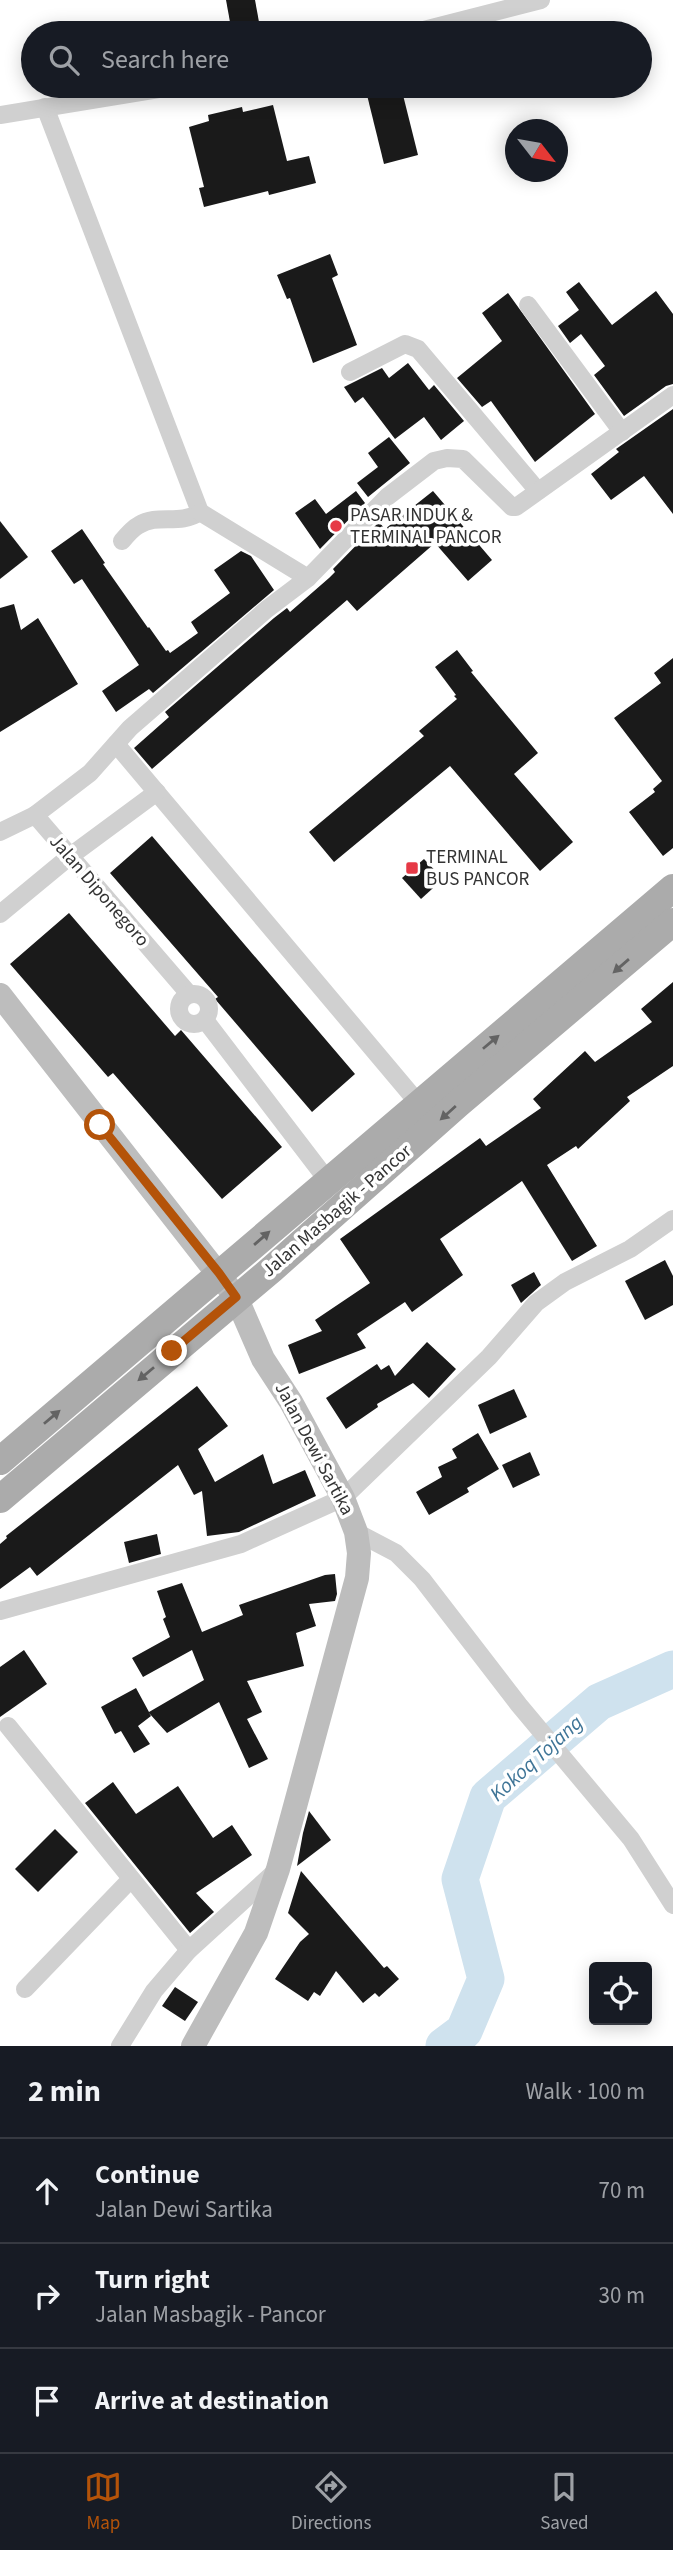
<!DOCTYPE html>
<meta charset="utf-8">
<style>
body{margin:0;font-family:"Source Sans 3",sans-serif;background:#242831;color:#f1f3f6}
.controls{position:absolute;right:21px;bottom:21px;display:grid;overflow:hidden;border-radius:7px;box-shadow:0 4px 18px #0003}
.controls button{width:63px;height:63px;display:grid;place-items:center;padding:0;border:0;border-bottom:2px solid #363941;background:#171b24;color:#f1f3f6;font:35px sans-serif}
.compass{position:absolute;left:505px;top:119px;width:63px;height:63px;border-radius:50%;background:#171b24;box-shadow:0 4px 18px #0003;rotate:121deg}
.stop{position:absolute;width:21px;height:21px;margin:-16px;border:5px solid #b45309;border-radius:50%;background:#fff}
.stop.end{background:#b45309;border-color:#fff;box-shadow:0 2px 7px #0008}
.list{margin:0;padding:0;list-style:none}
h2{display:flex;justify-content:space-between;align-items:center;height:91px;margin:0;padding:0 28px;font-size:30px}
h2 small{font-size:23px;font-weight:400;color:#9ea1a6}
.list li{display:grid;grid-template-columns:46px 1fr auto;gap:21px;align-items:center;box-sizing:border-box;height:105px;padding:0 28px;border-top:2px solid #363941}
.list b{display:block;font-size:26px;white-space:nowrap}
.list p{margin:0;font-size:23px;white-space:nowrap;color:#9ea1a6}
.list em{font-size:23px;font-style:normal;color:#9ea1a6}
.icon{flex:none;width:38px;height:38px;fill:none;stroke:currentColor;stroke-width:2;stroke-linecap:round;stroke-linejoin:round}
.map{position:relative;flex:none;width:673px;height:2046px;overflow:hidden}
.search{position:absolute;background:#171b24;box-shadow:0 4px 18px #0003;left:21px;right:21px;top:21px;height:77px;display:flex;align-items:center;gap:18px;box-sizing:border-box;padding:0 24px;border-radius:38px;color:#9ea1a6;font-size:26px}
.sheet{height:406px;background:#171b24}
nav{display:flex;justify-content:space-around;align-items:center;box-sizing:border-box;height:98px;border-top:2px solid #363941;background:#171b24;font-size:19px;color:#9ea1a6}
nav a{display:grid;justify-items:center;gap:4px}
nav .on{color:#b45309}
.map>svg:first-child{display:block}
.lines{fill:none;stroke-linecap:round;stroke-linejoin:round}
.river{stroke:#cfe2ee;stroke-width:37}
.building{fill:#1a1a1a}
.street{stroke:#d0d0d0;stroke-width:18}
.secondary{stroke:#bdbdbd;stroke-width:24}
.primary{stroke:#ababab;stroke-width:28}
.oneway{fill:#636363}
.route{stroke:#b45309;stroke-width:9}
.poi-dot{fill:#e63946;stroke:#fff;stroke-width:2.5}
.labels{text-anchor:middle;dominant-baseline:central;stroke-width:7;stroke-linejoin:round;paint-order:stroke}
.poi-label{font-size:19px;fill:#333;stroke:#fff;text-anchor:start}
.street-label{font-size:19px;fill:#333;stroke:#fff}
.water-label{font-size:21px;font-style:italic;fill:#3f7597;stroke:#fff}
</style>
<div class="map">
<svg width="673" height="2046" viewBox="0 0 673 2046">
<rect width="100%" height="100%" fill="#fff"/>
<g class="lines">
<path class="river" d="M444 2046 464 2031 486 1979 460 1879 488 1797 599 1702 673 1669"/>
</g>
<g class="building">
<path d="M226 0H255L261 33H232Z"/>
<path d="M401 87 418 155 384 164 367 95Z"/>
<path d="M273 105 287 161 309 156 316 183 269 195 268 191 204 207 199 188 204 187 189 127 209 121 208 115 242 107 243 112Z"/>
<path d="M330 254 338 275 332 278 357 345 313 363 290 298 287 299 277 275Z"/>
<path d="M579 282 612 325 656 291 673 314V384L666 386 624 416 594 375 605 366 581 334 570 343 558 326 579 310 566 292Z"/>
<path d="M508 293 595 414 535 462 491 401 482 407 457 378 502 341 482 313Z"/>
<path d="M408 363 429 390 434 385 464 421 441 440 424 417 395 439 363 397 355 403 344 387 382 368 389 378Z"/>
<path d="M673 409V514L644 476 611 500 591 474 619 452 616 449Z"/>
<path d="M389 437 410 463 368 497 357 483 378 467 368 453Z"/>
<path d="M356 491 365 503 320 549 295 513 315 499 326 514Z"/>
<path d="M433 491 492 560 468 581 435 543 357 611 347 600 152 769 134 748 169 717 165 712 274 618 287 608 290 612 329 578 335 572 333 569 379 522 385 529Z"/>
<path d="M0 521 28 557 0 579Z"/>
<path d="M82 529 105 563 103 564 148 628 149 627 166 651 168 650 170 653 198 633 191 622 230 593 214 570 241 551 251 556 274 590 153 693 149 689 116 712 102 691 139 665 82 579 74 584 51 551Z"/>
<path d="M14 604 21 630 38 618 78 684 0 732V608Z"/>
<path d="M457 650 473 671 471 672 538 753 514 774 573 842 540 871 450 766 334 862 309 832 424 736 419 731 457 699 454 696 456 695 435 667Z"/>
<path d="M673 658V848L663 856 629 812 655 792 653 789 662 781 614 718 661 683 654 673Z"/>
<path d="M152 836 355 1074 312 1112 215 999 218 997 110 873Z"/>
<path d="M424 859 443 879 421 899 402 878Z"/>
<path d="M69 913 175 1036 181 1030 282 1147 222 1199 113 1073 108 1077 10 964Z"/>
<path d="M673 982V1066L627 1097 630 1101 578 1149 576 1146 547 1165 597 1246 572 1261 522 1181 440 1239 463 1275 412 1312 405 1302 357 1334 366 1348 299 1374 288 1345 322 1331 315 1320 370 1283 340 1239 480 1138 486 1146 541 1108 533 1099 585 1051 595 1062 652 1022 641 1009Z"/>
<path d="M665 1260 673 1276V1305L645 1320 625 1281Z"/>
<path d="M534 1272 541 1285 521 1303 511 1285Z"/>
<path d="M427 1342 456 1369 429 1398 413 1383 377 1404 378 1407 346 1429 326 1398 377 1364 381 1370 389 1365 395 1376Z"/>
<path d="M197 1386 228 1426 198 1449 215 1482 263 1454 273 1484 305 1470 316 1496 239 1532 207 1536 202 1491 194 1495 178 1465 37 1576 30 1567 0 1589V1544L7 1538 6 1536Z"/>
<path d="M514 1389 527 1417 490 1434 478 1405Z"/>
<path d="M478 1433 499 1469 467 1488 469 1492 429 1515 416 1492 442 1477 438 1467 457 1458 452 1449Z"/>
<path d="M530 1452 540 1475 513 1488 502 1465Z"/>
<path d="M157 1534 161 1554 129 1563 124 1542Z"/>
<path d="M335 1574 337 1594 335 1601 309 1604 316 1626 296 1633 304 1666 247 1681 262 1712 247 1719 268 1759 249 1768 219 1702 167 1733 149 1713 151 1716 138 1726 150 1744 134 1753 121 1731 115 1734 101 1707 136 1688 149 1712 204 1680 192 1650 143 1677 132 1658 170 1637 163 1619 166 1617 157 1591 182 1583 202 1632 243 1615 239 1605 325 1575Z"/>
<path d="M24 1650 47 1684 0 1717V1667Z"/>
<path d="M113 1782 136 1814 178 1786 213 1838 232 1825 252 1855 196 1893 214 1912 190 1933 85 1803Z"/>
<path d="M309 1811 331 1840 297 1866 303 1833Z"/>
<path d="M55 1829 78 1852 38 1892 15 1869Z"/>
<path d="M301 1871 384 1968 387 1966 399 1979 379 1997 375 1993 363 2003 336 1971 320 1996 314 1992 308 2001 275 1979 300 1942 309 1934 288 1913Z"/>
<path d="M175 1987 198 2002 185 2021 162 2006Z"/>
</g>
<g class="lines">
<g class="street">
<path d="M412 33 541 0"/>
<path d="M45 107 200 512C179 526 159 513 139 525 133 528 127 535 122 541"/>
<path d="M0 115 177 86"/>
<path d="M528 305 622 432"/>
<path d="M350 372 405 344 418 349 538 491"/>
<path d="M200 512 308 578"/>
<path d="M116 744 419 1104"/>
<path d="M35 815 90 773 130 728 267 609 308 578 387 497 434 461 447 458 463 459 512 507H516L673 395"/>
<path d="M0 832 35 815 189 994"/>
<path d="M0 914 69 857 157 792"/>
<circle cx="194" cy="1009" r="15"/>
<path d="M205 1020 328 1181"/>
<path d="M356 1532 396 1553 422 1579 519 1705 631 1839 673 1905"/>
<path d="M0 1611 241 1544 343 1498 489 1357 536 1303 565 1282 630 1249 673 1219"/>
<path d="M8 1726 189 1950"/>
<path d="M25 1989 131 1879"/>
<path d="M120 2046 154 1991 189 1950 277 1870"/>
</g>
<path class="secondary" d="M0 995 236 1297 263 1359 291 1402 343 1498 356 1532 359 1553 357 1578 278 1869 256 1933 193 2046"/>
<g class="primary">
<path d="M0 1461 673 888"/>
<path d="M0 1499 272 1269 459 1103 673 922"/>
</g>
</g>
<defs><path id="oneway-solid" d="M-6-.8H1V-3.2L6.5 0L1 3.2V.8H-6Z" transform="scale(1.75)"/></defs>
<g class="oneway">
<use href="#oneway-solid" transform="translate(621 966) rotate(139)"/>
<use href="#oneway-solid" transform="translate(491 1042) rotate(-40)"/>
<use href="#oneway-solid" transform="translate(448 1113) rotate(138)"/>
<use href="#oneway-solid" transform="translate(262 1238) rotate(-41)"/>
<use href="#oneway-solid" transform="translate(146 1374) rotate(140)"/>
<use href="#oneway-solid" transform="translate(52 1417) rotate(-40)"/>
</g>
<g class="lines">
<path class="route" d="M100 1125 219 1273 236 1297 172 1351"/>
</g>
<g class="poi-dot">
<circle cx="336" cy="526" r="7"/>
<rect x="405" y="861" width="14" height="14" rx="3.5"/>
</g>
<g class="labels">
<g class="poi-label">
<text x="350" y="515">PASAR INDUK &amp;<tspan x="350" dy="22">TERMINAL PANCOR</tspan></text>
<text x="426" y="857">TERMINAL<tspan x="426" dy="22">BUS PANCOR</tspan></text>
</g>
<g class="street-label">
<text transform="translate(99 891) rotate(49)">Jalan Diponegoro</text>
<text transform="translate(337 1211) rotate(-41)">Jalan Masbagik - Pancor</text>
<text transform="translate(314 1449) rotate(62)">Jalan Dewi Sartika</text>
</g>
<g class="water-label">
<text transform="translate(536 1758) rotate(-42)">Kokoq Tojang</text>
</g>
</g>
</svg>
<div class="controls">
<button><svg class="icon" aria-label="locate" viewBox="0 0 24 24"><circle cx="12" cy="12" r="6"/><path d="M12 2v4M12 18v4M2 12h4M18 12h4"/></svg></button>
</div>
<svg class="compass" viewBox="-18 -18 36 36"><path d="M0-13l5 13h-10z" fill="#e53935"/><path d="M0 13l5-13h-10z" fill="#9ea1a6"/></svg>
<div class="stop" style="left:100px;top:1125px"></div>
<div class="stop end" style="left:172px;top:1351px"></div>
<div class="search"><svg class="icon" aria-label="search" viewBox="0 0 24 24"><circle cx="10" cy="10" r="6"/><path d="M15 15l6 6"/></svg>Search here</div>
</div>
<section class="sheet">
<h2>2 min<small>Walk · 100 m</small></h2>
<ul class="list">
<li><svg class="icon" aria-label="ahead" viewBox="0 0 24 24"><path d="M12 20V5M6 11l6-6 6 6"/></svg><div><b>Continue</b><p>Jalan Dewi Sartika</p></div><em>70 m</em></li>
<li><svg class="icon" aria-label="right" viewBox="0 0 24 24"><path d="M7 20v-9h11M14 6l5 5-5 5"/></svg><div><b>Turn right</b><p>Jalan Masbagik - Pancor</p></div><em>30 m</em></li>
<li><svg class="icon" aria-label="arrive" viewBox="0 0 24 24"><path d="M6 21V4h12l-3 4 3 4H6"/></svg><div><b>Arrive at destination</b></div></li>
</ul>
</section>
<nav>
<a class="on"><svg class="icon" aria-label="map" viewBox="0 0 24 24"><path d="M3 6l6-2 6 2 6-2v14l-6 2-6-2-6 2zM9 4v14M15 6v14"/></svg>Map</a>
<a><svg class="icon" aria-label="directions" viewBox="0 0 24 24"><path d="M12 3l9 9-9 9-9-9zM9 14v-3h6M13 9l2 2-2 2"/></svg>Directions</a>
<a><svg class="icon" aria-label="saved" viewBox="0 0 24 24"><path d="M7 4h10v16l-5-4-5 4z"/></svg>Saved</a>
</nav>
